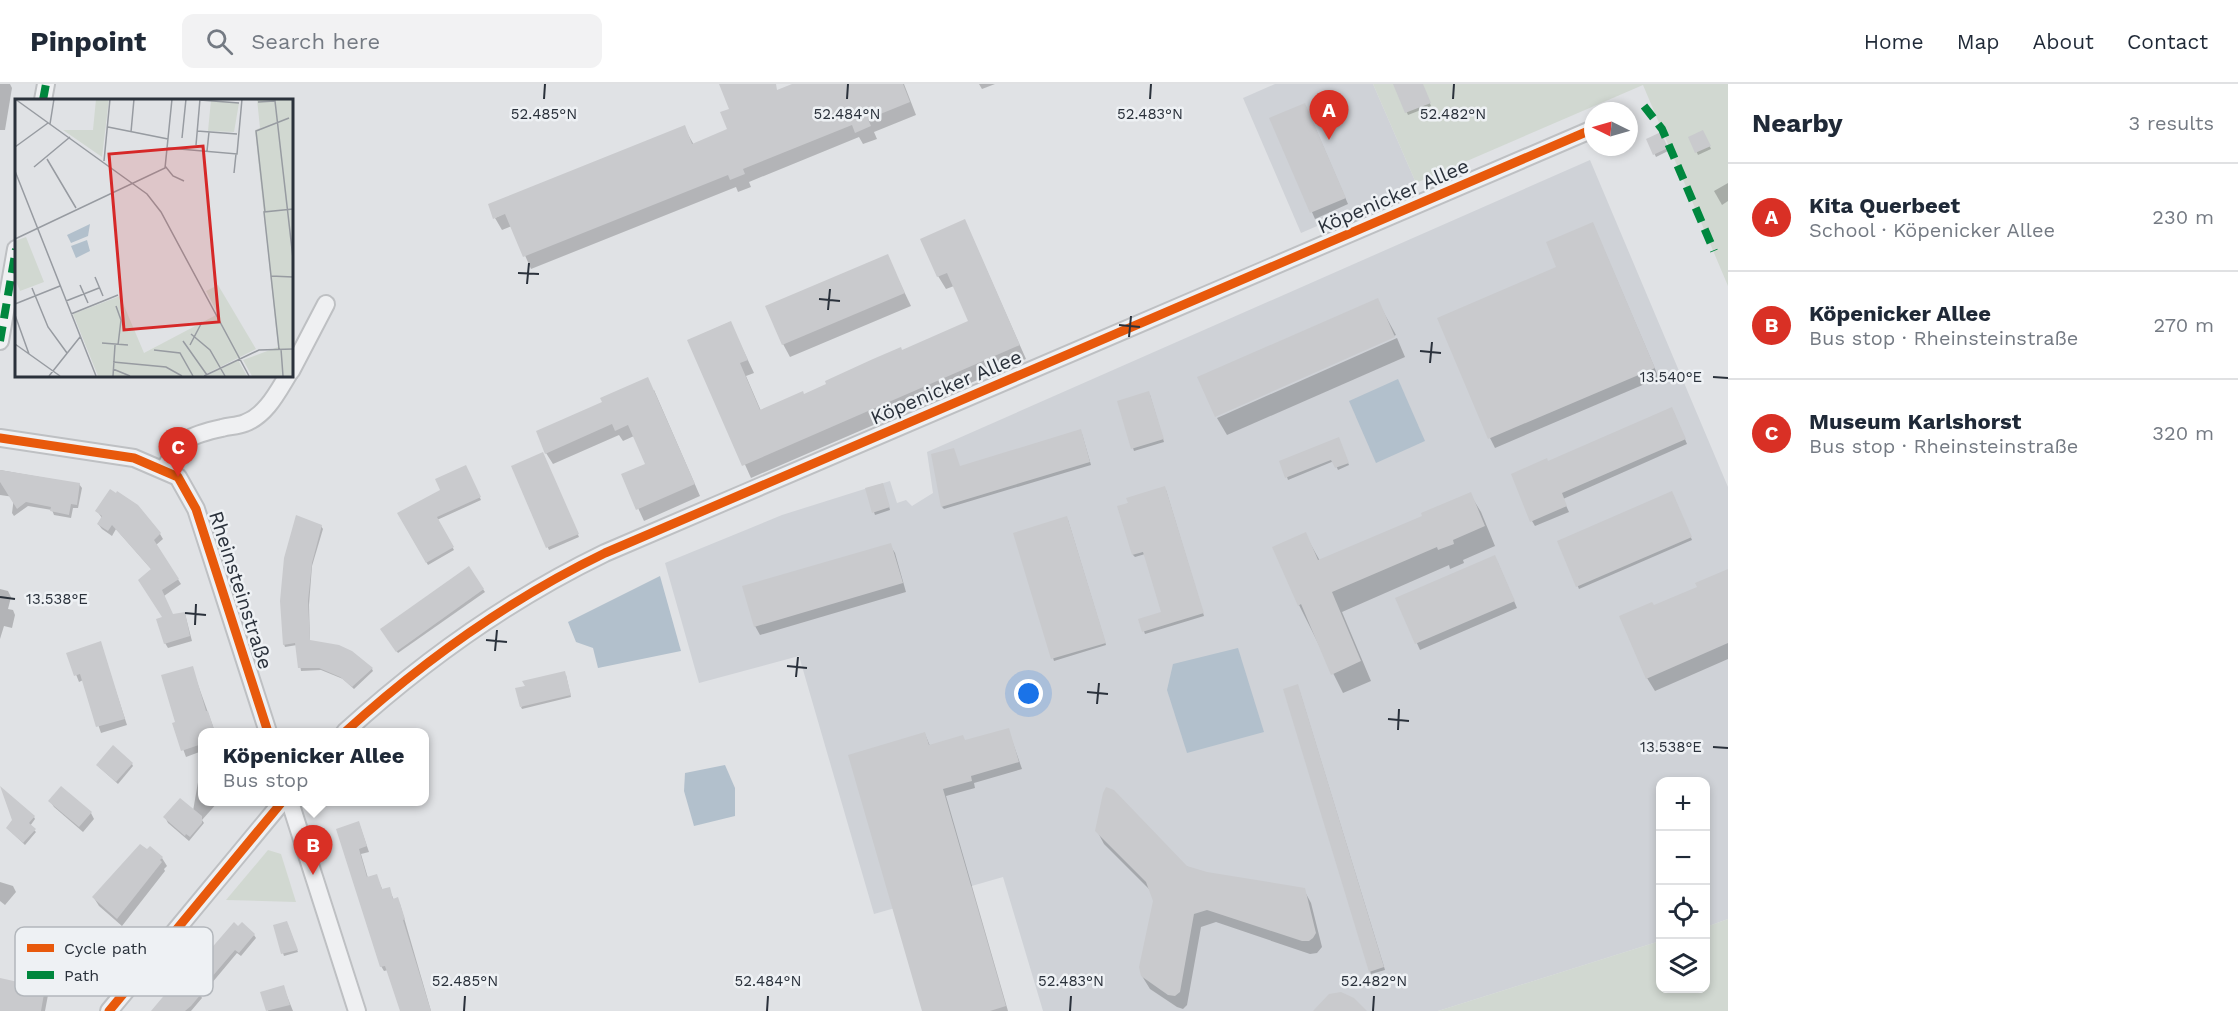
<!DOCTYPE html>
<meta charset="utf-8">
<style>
body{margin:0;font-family:"Work Sans",sans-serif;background:#f2f2f3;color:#1f2937}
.controls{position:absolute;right:18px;bottom:18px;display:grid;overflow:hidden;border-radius:12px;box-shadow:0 3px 9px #0003}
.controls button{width:54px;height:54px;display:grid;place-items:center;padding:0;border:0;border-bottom:2px solid #e0e1e3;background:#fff;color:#1f2937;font:30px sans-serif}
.compass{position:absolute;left:1584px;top:18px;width:54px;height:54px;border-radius:50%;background:#fff;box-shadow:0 3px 9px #0003;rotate:275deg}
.you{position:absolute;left:1029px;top:610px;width:21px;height:21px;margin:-15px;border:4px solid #fff;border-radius:50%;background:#1a73e8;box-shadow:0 0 0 9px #1a73e833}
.badge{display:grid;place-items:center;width:39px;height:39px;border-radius:50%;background:#d93025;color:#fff;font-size:20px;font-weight:700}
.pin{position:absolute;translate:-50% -50px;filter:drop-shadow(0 2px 3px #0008)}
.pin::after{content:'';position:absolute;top:32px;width:21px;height:18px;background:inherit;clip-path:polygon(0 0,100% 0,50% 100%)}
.popup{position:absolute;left:198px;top:644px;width:231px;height:78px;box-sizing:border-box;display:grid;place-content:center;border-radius:12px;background:#fff;filter:drop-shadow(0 2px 4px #0005);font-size:20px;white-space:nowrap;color:#747a83}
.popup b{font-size:22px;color:#1f2937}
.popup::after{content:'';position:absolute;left:50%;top:100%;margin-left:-12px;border:12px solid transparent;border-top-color:#fff}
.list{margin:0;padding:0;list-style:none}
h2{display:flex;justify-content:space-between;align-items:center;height:78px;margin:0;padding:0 24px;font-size:26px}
h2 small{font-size:20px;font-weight:400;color:#747a83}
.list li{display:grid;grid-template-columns:39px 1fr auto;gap:18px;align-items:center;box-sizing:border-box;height:108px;padding:0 24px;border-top:2px solid #e0e1e3}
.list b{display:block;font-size:22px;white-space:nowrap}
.list p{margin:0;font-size:20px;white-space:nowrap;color:#747a83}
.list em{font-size:20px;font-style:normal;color:#747a83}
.icon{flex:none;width:33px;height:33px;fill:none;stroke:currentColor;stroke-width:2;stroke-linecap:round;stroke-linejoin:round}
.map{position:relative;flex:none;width:1728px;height:927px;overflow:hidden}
header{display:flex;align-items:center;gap:36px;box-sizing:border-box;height:84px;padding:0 30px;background:#fff;border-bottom:2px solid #e0e1e3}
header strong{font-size:28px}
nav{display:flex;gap:33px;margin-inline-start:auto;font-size:21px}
.search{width:420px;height:54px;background:#f2f2f3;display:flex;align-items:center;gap:15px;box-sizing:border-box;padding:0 21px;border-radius:12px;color:#747a83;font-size:22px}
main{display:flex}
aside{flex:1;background:#fff}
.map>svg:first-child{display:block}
.built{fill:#cfd2d7}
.green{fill:#d1d8d1}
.water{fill:#b2c0cc}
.shadow{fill:#0003}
.building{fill:#c9cacd}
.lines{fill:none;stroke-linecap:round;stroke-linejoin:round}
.street-casing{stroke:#bec0c3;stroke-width:20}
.street{stroke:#eff0f2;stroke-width:16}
.quiet{stroke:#00873e;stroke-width:8;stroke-dasharray:15 8;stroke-linecap:butt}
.cycleway-casing{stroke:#eef1f4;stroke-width:13}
.cycleway{stroke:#e8590c;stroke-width:9}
.ticks{fill:none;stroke:#2a313b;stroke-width:2}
.labels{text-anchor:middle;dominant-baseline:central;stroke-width:5;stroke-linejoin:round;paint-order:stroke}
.street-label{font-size:20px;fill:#2a313b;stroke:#eef1f4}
.inset-road{fill:none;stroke:#979ba1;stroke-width:1.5}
.view{fill:#d62828;fill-opacity:0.15;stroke:#d62828;stroke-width:3}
.inset-edge{fill:none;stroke:#2a313b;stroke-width:3}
.key{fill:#eef1f4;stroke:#b3b7bc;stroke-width:1.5}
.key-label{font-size:16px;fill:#2a313b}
.ticks-label{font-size:15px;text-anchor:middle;fill:#2a313b;stroke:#eef1f4;stroke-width:5;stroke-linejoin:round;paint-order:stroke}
</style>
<header>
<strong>Pinpoint</strong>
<div class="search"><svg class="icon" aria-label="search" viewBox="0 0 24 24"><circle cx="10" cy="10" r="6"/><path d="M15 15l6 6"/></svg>Search here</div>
<nav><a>Home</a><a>Map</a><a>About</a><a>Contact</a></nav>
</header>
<main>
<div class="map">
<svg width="1728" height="927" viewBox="0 0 1728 927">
<rect width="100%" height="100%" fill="#e0e2e5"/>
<g class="built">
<path d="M1275 0H1373L1416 99 1301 149 1243 14Z"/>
<path d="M1590 76 1728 403V835L1706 843V698H1660V857L1438 927H1043L1003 793 874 830 799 572 699 599 665 479 782 431 890 397 897 419 906 416 912 422 933 409 927 368Z"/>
</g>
<g class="green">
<path d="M1373 0H1728V202L1643 1 1416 99Z"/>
<path d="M268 766 281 770 296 818 226 816Z"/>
<path d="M1728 835V927H1438L1660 857V904H1706V843Z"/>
</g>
<g class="water">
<path d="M1398 295 1425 357 1376 379 1349 317Z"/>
<path d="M660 492 681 567 598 584 593 564 576 558 568 538Z"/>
<path d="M1238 564 1264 648 1187 669 1167 606 1173 580Z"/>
<path d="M725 681 735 704V732L694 742 684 707 685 689Z"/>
</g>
<g class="shadow">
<path d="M0 0H10L12 4 5 46H0Z"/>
<path d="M721 0H744L751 18 796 0H904L916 31 874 48 877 55 863 60 859 53 749 98 751 103 738 108 736 103 531 185 512 142 502 146 495 134 684 43 694 61 729 46 731 26Z"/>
<path d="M979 0H995L982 5Z"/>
<path d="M1394 0H1422L1431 22 1408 31Z"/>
<path d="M1308 27 1348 120 1315 135 1271 35Z"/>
<path d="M1703 48 1711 65 1698 71 1690 53Z"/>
<path d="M1661 50 1668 67 1656 73 1648 56Z"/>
<path d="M1728 99V117L1722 121 1714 107Z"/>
<path d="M965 137 1026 275 751 394 689 256 730 238 754 289 746 292 761 327 804 312 970 238 954 202 946 205 938 192Z"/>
<path d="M1593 140 1659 294 1495 364 1490 354 1558 184Z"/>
<path d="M887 172 911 222 790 273 783 260Z"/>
<path d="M1377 216 1396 251 1216 331Z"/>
<path d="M1397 254 1405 273 1227 351 1217 334Z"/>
<path d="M654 306 700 412 644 437 623 391 647 380 634 352 623 357 619 351 553 380 546 369Z"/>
<path d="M1150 311 1164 358 1134 367 1133 364Z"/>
<path d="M1674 329 1687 360 1563 415 1569 428 1535 442 1532 437 1548 379Z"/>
<path d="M1082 350 1091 381 944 425 942 423 959 383Z"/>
<path d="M1339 358 1349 381 1338 386 1334 377 1288 396 1287 393Z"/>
<path d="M544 373 579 453 549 466 513 383Z"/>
<path d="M465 383 481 416 437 436 454 466 428 481 399 430 441 407Z"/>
<path d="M0 386 79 400 82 404 78 424H73L71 434 54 431 52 426 28 422 14 432 12 429 14 413 0 411Z"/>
<path d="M883 401 890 426 875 431 874 428Z"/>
<path d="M1166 406 1204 532 1145 550 1140 536 1163 529 1145 470 1135 473 1133 471 1118 423Z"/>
<path d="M1470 410 1481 428 1495 462 1463 476 1464 479 1450 485 1449 481 1342 528 1371 597 1343 609 1299 521 1305 450 1320 477 1424 433Z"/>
<path d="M1673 411 1692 456 1579 505 1559 457Z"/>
<path d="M97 427 160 450 163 455 156 461 181 500 164 512 172 531 185 530 192 557 168 564 165 559 164 534 152 486 116 445 112 452 102 445 98 440 102 434Z"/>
<path d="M1068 436 1106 561 1054 577 1015 450Z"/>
<path d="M321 442 323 445 312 482 309 521 310 558 372 585 373 587 354 605 343 595 321 586 301 587 297 561 285 563 284 560Z"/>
<path d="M890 461 895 469 906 508 760 551 755 542Z"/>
<path d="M1498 479 1517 524 1420 566 1397 515Z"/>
<path d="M468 484 485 508 398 569 382 545Z"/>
<path d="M1728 487V575L1655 607 1647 594 1654 523 1699 504Z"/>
<path d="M0 505 8 507 11 513 8 525 13 526 15 531 12 544 4 542 0 555Z"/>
<path d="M100 559 127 641 101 649 83 596 79 598 68 570Z"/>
<path d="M192 584 215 648H202V667L186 673 174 640 177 639Z"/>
<path d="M566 591 571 613 522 625 521 623Z"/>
<path d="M1299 605 1385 886 1371 890 1370 887Z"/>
<path d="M1008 645 1022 685 974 699 975 704 946 712 1008 927H923L925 650 930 662 965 658Z"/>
<path d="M202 675V718H225H218L202 736 204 739 189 757 168 739 165 733 193 727Z"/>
<path d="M132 680 133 682 118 700 99 683Z"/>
<path d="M50 717 91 729 94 735 83 748 54 723Z"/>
<path d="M34 733 35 735 30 742 36 748 25 761 7 744Z"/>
<path d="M359 739 369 768 361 770 368 794 376 791 383 807 389 805 394 816 397 815 400 820 431 927H401L388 886 384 887 381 882 338 746Z"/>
<path d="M1097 747 1206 790 1304 806 1311 819 1322 863 1317 869 1310 870 1216 838 1201 843 1187 921 1183 925 1177 923 1150 905 1142 892 1155 817 1151 807 1104 760Z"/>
<path d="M162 774 167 782 164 785 165 787 122 842 99 822 94 814Z"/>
<path d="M0 798 13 802 16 808 5 821 0 817Z"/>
<path d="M288 841 298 868 284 872 274 842Z"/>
<path d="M254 851 256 854 241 872 237 869 201 912 202 914 191 927H153L209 869Z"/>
<path d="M81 853 105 873 111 883 94 901 71 881 65 871Z"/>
<path d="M0 895 44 905 48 911 45 927H0Z"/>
<path d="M283 902 293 927H268L262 909Z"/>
</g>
<g class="building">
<path d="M719 0H776L777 6 792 0H903L910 18 868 35 871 42 855 49 852 41 743 85 745 90 730 96 728 91 523 173 505 130 493 135 488 120 685 41 692 60 727 45 720 28 729 25Z"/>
<path d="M1393 0H1423L1431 19 1405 29Z"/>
<path d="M1305 19 1346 114 1310 129 1269 34Z"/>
<path d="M1703 46 1711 62 1695 69 1688 53Z"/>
<path d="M1661 48 1668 64 1653 71 1646 55Z"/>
<path d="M965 135 1020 261 742 382 687 256 731 237 748 276 740 279 760 326 803 307 804 310 826 300 825 297 873 275 901 263 902 266 968 237 947 189 937 193 920 155Z"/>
<path d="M1593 138 1655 284 1488 355 1437 234 1556 183 1546 158Z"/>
<path d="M888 170 905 209 782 261 765 222Z"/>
<path d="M1378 214 1395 253 1215 333 1197 293Z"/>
<path d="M648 293 695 400 636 426 621 390 645 380 628 341 615 347 612 340 545 370 536 347 602 318 600 314Z"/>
<path d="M1149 307 1164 355 1131 365 1117 317Z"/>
<path d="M1672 323 1686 355 1562 409 1567 422 1530 438 1511 390 1547 374 1548 377Z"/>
<path d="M1081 345 1090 378 941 423 931 370 954 364 960 382Z"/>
<path d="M1339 353 1349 379 1335 384 1331 376 1285 394 1279 377Z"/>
<path d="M543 368 579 450 546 464 511 382Z"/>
<path d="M466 381 481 413 437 433 454 463 426 479 397 429 440 406 435 395Z"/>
<path d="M0 386 80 399 77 421 71 420 69 431 50 427 51 423 26 418 17 425 0 398Z"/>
<path d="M883 399 890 423 872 429 865 404Z"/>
<path d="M1165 402 1204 529 1142 548 1138 535 1161 528 1143 468 1132 471 1117 422 1128 419 1126 414Z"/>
<path d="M110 405 116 409 117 407 138 421 161 449 154 456 179 495 162 506 173 530 185 528 190 552 164 560 156 535 162 533 138 496 151 485 112 441 108 447 97 440 102 432 95 427Z"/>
<path d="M1672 407 1692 453 1576 503 1557 457Z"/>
<path d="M1471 408 1485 442 1453 456 1454 460 1438 466 1437 463 1332 508 1361 577 1331 591 1301 520 1298 522 1272 463 1306 448 1318 476 1422 432 1421 429Z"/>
<path d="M296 431 322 441 312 479 308 517 310 556 339 561 352 567 373 584 352 603 340 593 319 584H298L295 559 283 561 280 517 284 474Z"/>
<path d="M1067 432 1106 559 1051 575 1013 449Z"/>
<path d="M891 459 903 499 754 543 742 502Z"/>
<path d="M1495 471 1515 517 1415 560 1395 514Z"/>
<path d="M469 482 484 505 396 568 380 545Z"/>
<path d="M1728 485V559L1646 595 1619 532 1652 518 1654 521 1697 503 1695 499Z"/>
<path d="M101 557 125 635 96 643 80 590 74 592 66 569Z"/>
<path d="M193 582 206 627H208L215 648H202V660L181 667 172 639 175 638 161 591Z"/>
<path d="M565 587 571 611 520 623 515 604 525 602 522 597Z"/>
<path d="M1298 600 1384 883 1369 888 1283 605Z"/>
<path d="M1009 644 1019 678 971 692 972 697 943 705 1006 922 990 927H922L848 671 925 648 929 661 963 651 965 656Z"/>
<path d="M113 661 133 679 116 698 96 681Z"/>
<path d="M0 702 35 732 29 739 36 745 23 759 6 744 12 736Z"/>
<path d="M61 702 92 728 79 743 48 717Z"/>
<path d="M1106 703 1114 706 1187 782 1207 788 1305 804 1316 849 1313 854 1309 857H1302L1207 826 1194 830 1180 908 1175 912 1168 911 1141 892 1139 883 1153 817 1146 798 1095 747 1103 709Z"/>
<path d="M180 714 202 732V739L190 753 186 750 185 752 163 733Z"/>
<path d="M359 737 367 762 359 765 367 793 377 790 382 805 390 803 393 815 398 813 405 835 403 836 431 927H400L385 882 380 883 336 745Z"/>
<path d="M140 760 147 765 150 762 163 773 160 776 162 778 117 835 92 813Z"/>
<path d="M287 837 298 866 281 870 273 841Z"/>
<path d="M234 838 238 842 242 838 255 850 239 869 235 866 199 908 201 910 191 922 185 927H151L205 863 209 867Z"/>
<path d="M81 851 106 872 88 892 64 871Z"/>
<path d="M0 894 45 904 41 927H0Z"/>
<path d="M284 901 290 921 266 927 260 908Z"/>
<path d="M1341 908 1354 914 1367 927H1313L1329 910Z"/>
</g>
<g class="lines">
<defs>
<g id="street">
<path d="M43 16 46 0"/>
<path d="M0 257 16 165"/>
<path d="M291 287 326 220"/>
<path d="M0 354 134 374 178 393 196 425 268 648"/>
<path d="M164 386C179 356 189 351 222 344 229 342 238 342 245 339 266 331 277 309 288 291"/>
<path d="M345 648C422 578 510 515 605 469L1593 45"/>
<path d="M290 718 357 927"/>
<path d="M109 927 282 718"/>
</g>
</defs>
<use href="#street" class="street-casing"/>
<use href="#street" class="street"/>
<g class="quiet">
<path d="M43 16 46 0"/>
<path d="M1644 22 1662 45 1714 167"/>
<path d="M0 257 16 165"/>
</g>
<defs>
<g id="cycleway">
<path d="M0 354 134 374 178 393 196 425 268 648"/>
<path d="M345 648C422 578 510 515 605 469L1593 45"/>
<path d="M109 927 282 718"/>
</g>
</defs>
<use href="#cycleway" class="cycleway-casing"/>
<use href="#cycleway" class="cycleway"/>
</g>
<path class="ticks" d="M544 15 545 0M847 15 848 0M1150 15 1151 0M1453 15 1454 0M518 189 539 190M527 200 529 179M819 215 840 217M828 226 830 205M1119 241 1140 243M1129 253 1131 232M1420 267 1441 269M1430 279 1432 258M1713 293 1728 294M0 513 15 515M185 529 206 531M195 541 196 520M486 556 507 558M495 567 497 546M787 582 807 584M796 593 798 573M1087 608 1108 610M1097 620 1099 599M1388 635 1409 637M1398 646 1399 625M1713 663 1728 664M464 927 465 912M767 927 768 912M1070 927 1071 912M1373 927 1374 912"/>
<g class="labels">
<g class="street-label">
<text transform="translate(1393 112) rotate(-23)">Köpenicker Allee</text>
<text transform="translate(946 303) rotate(-23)">Köpenicker Allee</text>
<text transform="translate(241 506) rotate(72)">Rheinsteinstraße</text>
</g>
</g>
<g transform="translate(15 15)">
<rect width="278" height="278" fill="#e0e2e5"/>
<path d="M81 0H94L87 58 48 31H78ZM242 0H277V277H237L228 261 263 248 240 31 245 29ZM196 1 224 4 219 33 193 32ZM11 138 29 183 5 192 0 180V142ZM203 186 241 250 187 277H83L58 215 105 197 129 254 203 215 191 192ZM223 261 232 277H191Z" fill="#d1d8d1"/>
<path d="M75 125 73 137 56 144 52 136ZM72 141 75 152 61 159 56 147Z" fill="#b2c0cc"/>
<path class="inset-road" d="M0 0 132 95 146 113 234 277M185 1 224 4M243 3 260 2 278 159M35 25 39 0M93 28 153 40M182 32 222 35M116 33 119 0M167 39 171 0M181 46 185 0M0 48 33 24M153 49 222 55 227 0M192 52 194 33M32 60 61 109M89 62 95 0M150 67 158 77 169 82M19 68 55 38M0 72 81 277M219 74 221 55M250 113 241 32 274 19M0 140 150 69 157 0M256 177 278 178M80 178 88 197M65 186 73 204M17 189 33 228 52 254M51 202 84 189M0 205 45 187M101 207 106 221 103 246M56 215 103 196M0 216 14 255M176 235 195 251 210 277M168 242 192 276M87 244 113 246M0 245 45 277M175 246 187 223M264 250 249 113 278 110M266 250 268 277M139 251 165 254 178 277M98 263 151 268 167 277M98 270 115 277M34 277 65 238M98 277 100 246M189 277 244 251 278 250"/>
<path class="view" d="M188 47 204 223 109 231 94 55Z"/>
<rect width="278" height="278" class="inset-edge"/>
</g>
<rect x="15" y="843" width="198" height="69" rx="9" class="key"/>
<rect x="27" y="860" width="27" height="8" fill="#e8590c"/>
<rect x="27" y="887" width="27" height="8" fill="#00873e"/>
<g class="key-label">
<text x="64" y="870">Cycle path</text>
<text x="64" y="897">Path</text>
</g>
<g class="ticks-label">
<text x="544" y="35">52.485°N</text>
<text x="847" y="35">52.484°N</text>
<text x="1150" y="35">52.483°N</text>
<text x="1453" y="35">52.482°N</text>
<text x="1671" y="298">13.540°E</text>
<text x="57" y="520">13.538°E</text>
<text x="1671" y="668">13.538°E</text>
<text x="465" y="902">52.485°N</text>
<text x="768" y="902">52.484°N</text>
<text x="1071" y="902">52.483°N</text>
<text x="1374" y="902">52.482°N</text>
</g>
</svg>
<div class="controls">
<button>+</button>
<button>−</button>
<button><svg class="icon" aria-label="locate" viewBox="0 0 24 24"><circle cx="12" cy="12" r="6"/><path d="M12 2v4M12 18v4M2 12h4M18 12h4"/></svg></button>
<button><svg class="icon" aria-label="layers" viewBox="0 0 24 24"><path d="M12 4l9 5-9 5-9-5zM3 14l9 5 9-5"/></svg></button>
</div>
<svg class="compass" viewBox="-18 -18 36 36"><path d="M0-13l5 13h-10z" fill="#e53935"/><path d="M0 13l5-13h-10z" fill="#747a83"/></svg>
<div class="you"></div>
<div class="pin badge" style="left:1329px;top:56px">A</div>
<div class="pin badge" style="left:313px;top:791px">B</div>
<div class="popup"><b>Köpenicker Allee</b>Bus stop</div>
<div class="pin badge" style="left:178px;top:393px">C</div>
</div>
<aside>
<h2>Nearby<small>3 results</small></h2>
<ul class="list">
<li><span class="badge">A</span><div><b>Kita Querbeet</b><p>School · Köpenicker Allee</p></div><em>230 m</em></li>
<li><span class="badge">B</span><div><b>Köpenicker Allee</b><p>Bus stop · Rheinsteinstraße</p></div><em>270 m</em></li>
<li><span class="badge">C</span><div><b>Museum Karlshorst</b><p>Bus stop · Rheinsteinstraße</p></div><em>320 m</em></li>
</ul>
</aside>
</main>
